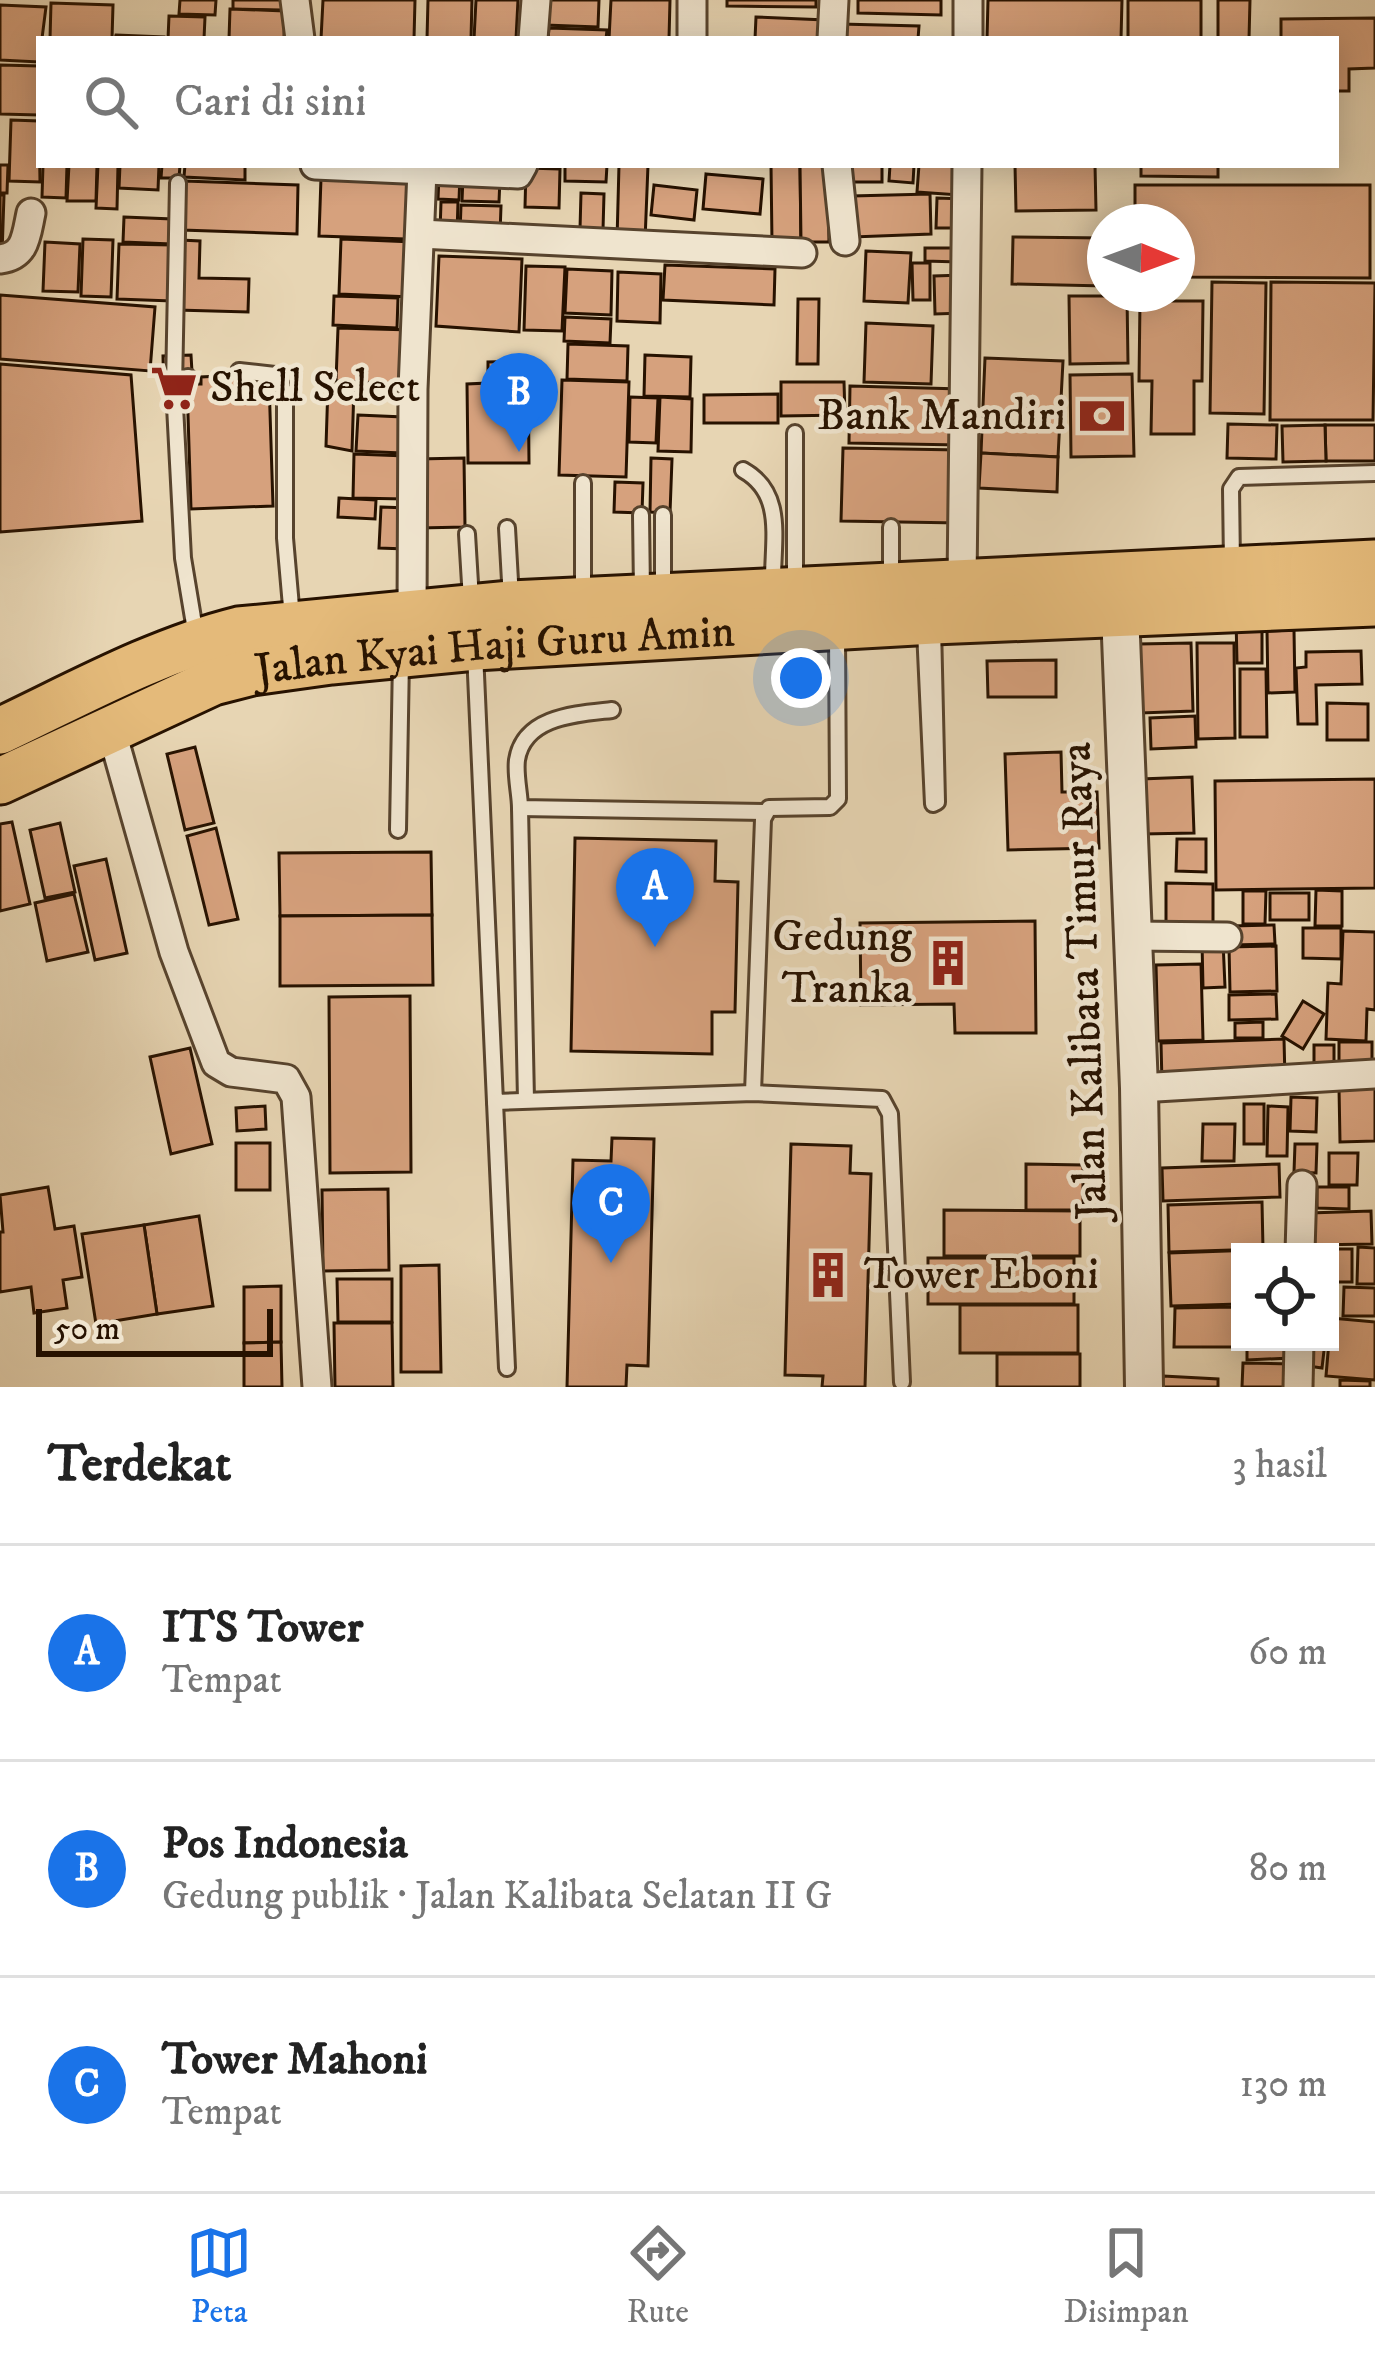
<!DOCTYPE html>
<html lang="id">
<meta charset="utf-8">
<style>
body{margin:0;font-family:"IM FELL DW Pica",serif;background:#f6f6f6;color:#222}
.controls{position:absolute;right:36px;bottom:36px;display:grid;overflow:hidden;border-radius:0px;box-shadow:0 6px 30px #0003}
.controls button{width:108px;height:108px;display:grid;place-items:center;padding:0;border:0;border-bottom:3px solid #e0e0e0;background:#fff;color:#222;font:60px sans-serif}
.compass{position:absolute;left:1087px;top:204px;width:108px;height:108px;border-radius:50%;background:#fff;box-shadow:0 6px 30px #0003;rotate:91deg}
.scale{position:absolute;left:36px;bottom:30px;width:237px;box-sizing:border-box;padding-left:12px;border:6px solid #271200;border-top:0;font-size:33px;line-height:42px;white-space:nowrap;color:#271200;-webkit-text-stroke:9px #efe4ce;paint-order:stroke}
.you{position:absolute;left:801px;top:678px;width:42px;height:42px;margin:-30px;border:9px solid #fff;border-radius:50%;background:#1a73e8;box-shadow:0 0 0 18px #1a73e833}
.badge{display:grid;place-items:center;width:78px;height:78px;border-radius:50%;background:#1a73e8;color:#fff;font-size:39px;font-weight:700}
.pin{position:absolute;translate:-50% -99px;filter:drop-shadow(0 3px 6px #0008)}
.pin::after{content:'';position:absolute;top:63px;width:42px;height:36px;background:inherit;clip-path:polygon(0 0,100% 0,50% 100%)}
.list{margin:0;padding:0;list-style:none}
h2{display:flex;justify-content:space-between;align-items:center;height:156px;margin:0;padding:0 48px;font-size:51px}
h2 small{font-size:39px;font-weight:400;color:#767676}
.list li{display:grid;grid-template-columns:78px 1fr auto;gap:36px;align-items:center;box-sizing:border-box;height:216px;padding:0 48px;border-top:3px solid #e0e0e0}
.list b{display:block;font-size:45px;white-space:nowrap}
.list p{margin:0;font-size:39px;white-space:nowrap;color:#767676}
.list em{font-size:39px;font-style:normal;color:#767676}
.icon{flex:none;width:66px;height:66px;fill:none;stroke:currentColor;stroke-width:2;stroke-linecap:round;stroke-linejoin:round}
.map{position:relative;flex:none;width:1375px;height:1387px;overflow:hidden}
.search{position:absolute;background:#fff;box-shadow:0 6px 30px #0003;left:36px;right:36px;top:36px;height:132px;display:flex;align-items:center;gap:30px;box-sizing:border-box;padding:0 42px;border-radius:0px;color:#767676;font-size:45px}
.sheet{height:804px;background:#fff}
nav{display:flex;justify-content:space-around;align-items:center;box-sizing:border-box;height:168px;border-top:3px solid #e0e0e0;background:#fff;font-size:33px;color:#767676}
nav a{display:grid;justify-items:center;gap:6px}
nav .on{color:#1a73e8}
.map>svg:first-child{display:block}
.building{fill:#d6a17d;stroke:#271200;stroke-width:3}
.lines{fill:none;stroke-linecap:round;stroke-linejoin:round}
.service-casing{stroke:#57432d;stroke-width:20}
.minor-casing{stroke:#57432d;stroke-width:33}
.tertiary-casing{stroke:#57432d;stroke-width:42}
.primary-casing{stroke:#271200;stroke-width:51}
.service{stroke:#efe4ce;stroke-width:14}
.minor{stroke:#efe4ce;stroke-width:27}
.tertiary{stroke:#efe4ce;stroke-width:36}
.primary{stroke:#e4ba7a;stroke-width:45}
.labels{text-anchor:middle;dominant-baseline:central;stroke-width:9;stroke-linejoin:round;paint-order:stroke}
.poi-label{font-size:45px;fill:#271200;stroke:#efe4ce;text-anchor:start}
.street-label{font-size:45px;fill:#271200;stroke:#efe4ce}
</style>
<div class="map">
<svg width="1375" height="1387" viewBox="0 0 1375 1387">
<rect width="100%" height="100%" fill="#e7d5b3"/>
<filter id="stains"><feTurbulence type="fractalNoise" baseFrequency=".00167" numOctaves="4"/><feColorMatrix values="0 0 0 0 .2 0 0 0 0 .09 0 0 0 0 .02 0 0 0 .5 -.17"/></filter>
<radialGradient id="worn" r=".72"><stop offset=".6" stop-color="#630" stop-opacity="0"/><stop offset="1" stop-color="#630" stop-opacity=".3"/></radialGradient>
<g class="building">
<path d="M180 0H216L215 15 179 14Z"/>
<path d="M233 0H282V10L233 9Z"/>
<path d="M323 0H415L414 39H321Z"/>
<path d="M428 0H472L471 39H427Z"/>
<path d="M476 0H518L516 39H474Z"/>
<path d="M545 0H599L598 27 545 25Z"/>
<path d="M611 0H670L669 39H609Z"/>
<path d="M727 0H816V7L727 6Z"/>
<path d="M858 0H941V15L858 13Z"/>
<path d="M988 0H1122L1121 39H987Z"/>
<rect x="1128" y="0" width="73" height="39"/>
<path d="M1218 0H1250L1249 39H1218Z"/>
<path d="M51 3 113 5 112 39H50Z"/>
<path d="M0 5 46 7 39 62 0 60Z"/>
<path d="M230 9 285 11 284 39H229Z"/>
<path d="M169 16 205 17 204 39H168Z"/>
<path d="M756 17 825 20 824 39H755Z"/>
<path d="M1375 18V68L1349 69V91H1336V39H1281V19Z"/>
<path d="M840 24 919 26 918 39H840Z"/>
<path d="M549 28 607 30 606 39H548Z"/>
<path d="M116 35 164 37V39H115Z"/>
<path d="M0 65 39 66V115L0 114Z"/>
<path d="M11 120 39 121 40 182 9 181Z"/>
<path d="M0 165H8L7 193H0Z"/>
<path d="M43 165H67L66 198 42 197Z"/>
<path d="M69 165H97L96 201H67Z"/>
<path d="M98 165H118L117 209 96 208Z"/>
<path d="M120 165H159L158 190 119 188Z"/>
<path d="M162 165H180L179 178H161Z"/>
<path d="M185 165H245V180L184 177Z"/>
<path d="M565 165H607L606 182 565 181Z"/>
<path d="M619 165H648L645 241 617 240Z"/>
<path d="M771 165H800L801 242 772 243Z"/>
<path d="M800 165H828L829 242H801Z"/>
<path d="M850 165H882V182H851Z"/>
<path d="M890 165H914L913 183 889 181Z"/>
<path d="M919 165H962L959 195 917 192Z"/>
<path d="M1015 165H1095L1096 210 1016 211Z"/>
<path d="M1141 165H1218V177L1141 176Z"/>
<path d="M526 168 560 169 559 208 525 207Z"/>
<path d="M706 174 763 179 760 214 703 209Z"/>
<path d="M439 175H460L459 200 438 199Z"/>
<path d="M463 177 500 178 499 202 462 201Z"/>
<path d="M321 178 408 181 406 239 319 236Z"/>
<path d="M184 181 298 185 297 234 182 230Z"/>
<path d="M654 185 697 190 694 220 651 215Z"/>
<path d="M1135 185H1370V278L1177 277V222H1135Z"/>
<path d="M581 193 604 194 603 230 580 229Z"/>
<path d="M930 194 931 234 853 237 852 196Z"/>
<path d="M0 195H4L2 255H0Z"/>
<path d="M937 198 965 199 964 228H936Z"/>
<path d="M441 202H458L457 233 440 232Z"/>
<path d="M461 205 501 206 500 234 460 233Z"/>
<path d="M124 217 172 219V244L123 242Z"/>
<path d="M1013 237 1105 238V286L1012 284Z"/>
<path d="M83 239 113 240 111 297 81 296Z"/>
<path d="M341 239 414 242 412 297 339 294Z"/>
<path d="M180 240 200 241 199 278 249 279 248 312 177 310Z"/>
<path d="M45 242 80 244 78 292 43 291Z"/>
<path d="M119 244 173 245 172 301 117 299Z"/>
<path d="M925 248H959V262L925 261Z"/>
<path d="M866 251 911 253 908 303 864 301Z"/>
<path d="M439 256 522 259 519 332 436 326Z"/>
<path d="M912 263H930V300H913Z"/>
<path d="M665 265 775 269 774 305 663 300Z"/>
<path d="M526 266 565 267 562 331 524 330Z"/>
<path d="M567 269 612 271 611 315 565 313Z"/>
<path d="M618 272 661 274 660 323 617 321Z"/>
<path d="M963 275 964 313 935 314 934 276Z"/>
<path d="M1212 282 1266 283 1264 414 1210 413Z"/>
<path d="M1271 282 1375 283 1373 420H1270Z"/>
<path d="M0 295 155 307 150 371 0 359Z"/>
<path d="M334 296 398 298 397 328 333 325Z"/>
<path d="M1069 296H1127L1128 363 1070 364Z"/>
<path d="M798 299H819L818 364H797Z"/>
<path d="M1140 301H1203L1202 381H1194V434H1151L1152 381H1139Z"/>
<path d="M565 317 611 319 610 343 564 341Z"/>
<path d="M866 323 933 326 931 384 864 382Z"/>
<path d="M338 328 412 330 410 384 336 381Z"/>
<path d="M568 344 628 346 627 381 567 379Z"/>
<path d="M191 355 192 372H185L186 403 164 404 163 356Z"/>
<path d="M645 355 691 357 690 397 644 396Z"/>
<path d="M985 358 1063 361 1058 457 981 453Z"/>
<path d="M528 361 529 463H468L467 384 488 383V362Z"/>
<path d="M0 364 131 375 142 521 0 532Z"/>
<path d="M1132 374 1134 456 1071 457 1070 375Z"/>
<path d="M239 375V382L269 381 273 506 191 509 187 384H201V377Z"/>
<path d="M562 380 629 382 626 477 559 475Z"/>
<path d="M781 382H844L845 415 781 416Z"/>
<path d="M328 385 354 386 352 451 326 446Z"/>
<path d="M850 386 961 389 960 445 849 443Z"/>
<path d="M778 394V423H704V395Z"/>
<path d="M630 397 658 398 656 443 629 442Z"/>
<path d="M660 397 692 399 691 452 658 451Z"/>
<path d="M358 415 403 417 402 453 356 451Z"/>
<path d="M1228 424 1277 425 1276 459 1227 458Z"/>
<path d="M1325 425H1375V461H1326Z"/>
<path d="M1325 425 1326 461 1283 462 1282 426Z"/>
<path d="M843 448 960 450 959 523 841 521Z"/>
<path d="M981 453 1058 457 1057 492 979 488Z"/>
<path d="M354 454 406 456 405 499 353 498Z"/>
<path d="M464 458 465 527 419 528 418 459Z"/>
<path d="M651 458 672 459 670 513 650 512Z"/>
<path d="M615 482 643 483 642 513 614 512Z"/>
<path d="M339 498 376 500 375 519 338 517Z"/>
<path d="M381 507 408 508 406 549 379 548Z"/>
<path d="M1236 618H1262V663H1237Z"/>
<path d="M1294 630 1295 692 1268 693 1267 631Z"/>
<path d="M1191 643 1193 711 1141 713 1139 644Z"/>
<path d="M1197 643H1234L1235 738 1198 739Z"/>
<path d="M1361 651 1362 684 1316 685 1317 724H1298L1296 668 1306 667V652Z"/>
<path d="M1056 660V697H988L987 661Z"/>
<path d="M1240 669H1266L1267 737H1240Z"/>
<path d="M1327 703 1368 704V740H1327Z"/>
<path d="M1195 716 1196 747 1151 749 1150 718Z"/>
<path d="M195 747 214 823 185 830 167 754Z"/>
<path d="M1061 752 1062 792H1097L1099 848 1008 850 1005 754Z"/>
<path d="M1192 777 1194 833 1143 834 1141 779Z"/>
<path d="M1375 779V888L1216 890 1215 781Z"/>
<path d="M12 822 30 904 0 911V824Z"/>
<path d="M60 823 75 892 45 898 30 830Z"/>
<path d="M216 828 238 919 209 925 187 836Z"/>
<path d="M575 838 716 841 715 881 738 882 735 1012H712V1054L571 1051Z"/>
<path d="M1177 839H1206V872L1176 871Z"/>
<path d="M431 852 432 915 280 916 279 853Z"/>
<path d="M106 859 127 953 95 960 74 866Z"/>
<path d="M1166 883 1213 884V931H1166Z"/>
<path d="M1316 890 1342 891V926H1315Z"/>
<path d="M1243 891H1266L1265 924H1243Z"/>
<rect x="1270" y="893" width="39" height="27"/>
<path d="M74 894 88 952 47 961 35 903Z"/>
<path d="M432 915 433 985 280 986V916Z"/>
<path d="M1035 921 1036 1033H955L954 1004 861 1005 860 923Z"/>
<path d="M1274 925 1275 944 1233 945 1232 926Z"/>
<path d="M1303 928H1341V959L1303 958Z"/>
<path d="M1343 931 1375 932V1010L1367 1009 1366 1041 1326 1039 1328 983 1341 984Z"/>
<path d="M1223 941 1225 987 1203 988 1202 942Z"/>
<path d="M1276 946 1277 991 1230 992 1229 947Z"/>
<path d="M1201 964 1203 1040 1158 1041 1156 965Z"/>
<path d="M1276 994 1277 1019 1229 1020V995Z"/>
<path d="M410 996 411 1172 330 1173 329 997Z"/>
<path d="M1303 1001 1324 1014 1303 1049 1282 1036Z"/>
<path d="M1263 1022V1038H1235V1023Z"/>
<path d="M1284 1039 1285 1079 1162 1083 1161 1043Z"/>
<path d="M1339 1042H1372V1074L1339 1073Z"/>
<rect x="1314" y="1045" width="20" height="24"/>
<path d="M190 1048 212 1144 171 1154 150 1057Z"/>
<path d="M1375 1087V1141L1340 1142 1339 1088Z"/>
<path d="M1291 1097 1317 1098 1316 1132 1290 1131Z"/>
<rect x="1244" y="1104" width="20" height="40"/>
<path d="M265 1106 266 1129 237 1131 236 1108Z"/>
<path d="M1268 1106 1288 1107 1287 1156H1267Z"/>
<path d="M1203 1124H1235L1234 1161H1202Z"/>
<path d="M612 1138 654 1139 648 1366 627 1365 626 1387H567L573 1160 611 1161Z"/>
<rect x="236" y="1143" width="34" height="47"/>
<path d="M791 1144 851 1146 850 1173 871 1174 865 1387H822L823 1376 785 1375Z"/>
<path d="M1295 1144H1317L1316 1173 1294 1172Z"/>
<path d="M1329 1153H1358L1357 1185H1329Z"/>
<path d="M1026 1164 1083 1165V1210H1026Z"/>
<path d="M1279 1164 1280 1197 1163 1201 1162 1168Z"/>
<path d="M48 1187 55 1229 74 1226 82 1277 63 1280 67 1308 34 1313 31 1287 0 1292V1232H3L0 1195Z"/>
<path d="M1317 1187H1349V1209L1317 1208Z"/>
<path d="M388 1189 389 1270 323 1271 322 1190Z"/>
<path d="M1262 1202 1263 1249 1169 1252 1168 1205Z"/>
<path d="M944 1210 1080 1211V1256H944Z"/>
<path d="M1371 1211 1372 1244 1310 1245 1309 1213Z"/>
<path d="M199 1216 213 1306 157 1314 144 1225Z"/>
<path d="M144 1225 157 1314 96 1324 82 1234Z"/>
<path d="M1358 1247 1375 1248V1284H1357Z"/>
<path d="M1315 1249H1352V1282H1330V1252H1315Z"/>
<path d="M1256 1250 1240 1252V1304L1171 1306 1169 1253Z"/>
<rect x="928" y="1258" width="146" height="46"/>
<path d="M439 1265 441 1372H401V1266Z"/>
<path d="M337 1279H392V1322H338Z"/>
<path d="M281 1286V1342L244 1343V1287Z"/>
<path d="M1344 1287 1375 1288V1316H1343Z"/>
<rect x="960" y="1305" width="118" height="48"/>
<path d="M1234 1307 1235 1347H1174L1175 1308Z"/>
<path d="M1331 1318 1375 1322V1380L1326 1376Z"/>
<path d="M334 1323H392L393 1387H335Z"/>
<path d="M281 1342 282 1387H244V1343Z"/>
<path d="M1247 1342H1289L1290 1358 1247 1360Z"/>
<path d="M1310 1342H1325L1322 1368 1308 1366Z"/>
<rect x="997" y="1354" width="83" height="33"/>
<path d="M1243 1363 1292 1364 1291 1387H1242Z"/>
<path d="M1163 1376 1218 1379V1387H1162Z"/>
<path d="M1340 1380 1370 1381V1387H1340Z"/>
</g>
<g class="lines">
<defs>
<g id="service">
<path d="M239 371 275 375 285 392V538L292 618"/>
<path d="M188 377 174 387 183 558 196 636"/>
<path d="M174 387 178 183"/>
<path d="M743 470C786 494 772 541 773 586"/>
<path d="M583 483V595"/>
<path d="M641 515 642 592"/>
<path d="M663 515V592"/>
<path d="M891 527V576"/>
<path d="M507 528 511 599"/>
<path d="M467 534 471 600"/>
<path d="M1232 564 1231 489 1239 477 1375 473"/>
<path d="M795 584V433"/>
<path d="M925 630 933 804 937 802 933 626"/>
<path d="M475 652 495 1102 753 1093 882 1099 890 1114 902 1382"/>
<path d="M612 710C577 714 524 716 517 760 515 775 520 794 520 808L766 812"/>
<path d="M520 808 526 1100"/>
<path d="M398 830 401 659"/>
<path d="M753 1093 763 819 769 808 830 807 838 799 837 635"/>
<path d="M495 1102 507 1368"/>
</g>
<g id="minor">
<path d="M295 0 300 39"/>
<path d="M692 0V39"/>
<path d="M533 39 536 0"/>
<path d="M832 39 834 0"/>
<path d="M968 39V0"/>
<path d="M315 165 518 174 523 165"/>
<path d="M837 165 845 241"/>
<path d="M420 234 802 253"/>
<path d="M0 259C26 256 26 236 31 213"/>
<path d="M962 581 967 165"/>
<path d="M412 612 413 389 422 170"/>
<path d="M111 729 174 952 216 1063 231 1072 286 1079 296 1097 317 1387"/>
<path d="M1133 936 1227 937"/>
<path d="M1139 1088 1375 1074"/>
<path d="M1300 1252 1302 1185"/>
<path d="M1298 1387 1299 1342"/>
</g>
<path id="tertiary" d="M1119 587 1139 1088 1144 1387"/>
<g id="primary">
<path d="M0 731C78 694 155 651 239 630L511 604 1375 563"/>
<path id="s1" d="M0 781 213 682 252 672 331 661 475 647 933 621 1375 603"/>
</g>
</defs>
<use href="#service" class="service-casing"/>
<use href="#minor" class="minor-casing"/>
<use href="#tertiary" class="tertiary-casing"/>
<use href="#primary" class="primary-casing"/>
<use href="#service" class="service"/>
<use href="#minor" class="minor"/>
<use href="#tertiary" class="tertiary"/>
<use href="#primary" class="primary"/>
</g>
<defs>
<symbol id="supermarket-bare" viewBox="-9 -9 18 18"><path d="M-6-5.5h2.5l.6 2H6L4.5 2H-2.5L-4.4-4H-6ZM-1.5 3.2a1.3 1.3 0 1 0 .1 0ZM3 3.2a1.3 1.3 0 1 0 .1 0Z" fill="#8f2418" stroke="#efe4ce" stroke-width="2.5" paint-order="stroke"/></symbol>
<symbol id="bank-bare" viewBox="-9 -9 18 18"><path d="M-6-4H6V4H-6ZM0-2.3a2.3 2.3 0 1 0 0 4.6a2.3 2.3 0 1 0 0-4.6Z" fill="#8f2418" stroke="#efe4ce" stroke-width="2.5" paint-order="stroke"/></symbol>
<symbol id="building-bare" viewBox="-9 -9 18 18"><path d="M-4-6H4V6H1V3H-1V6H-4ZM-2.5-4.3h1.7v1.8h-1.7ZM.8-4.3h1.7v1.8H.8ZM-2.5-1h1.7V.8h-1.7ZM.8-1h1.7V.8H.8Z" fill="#8f2418" stroke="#efe4ce" stroke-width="2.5" paint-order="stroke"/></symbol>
</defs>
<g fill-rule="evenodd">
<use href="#supermarket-bare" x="141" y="355" width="66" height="66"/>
<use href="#bank-bare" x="1069" y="383" width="66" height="66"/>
<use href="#building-bare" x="915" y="930" width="66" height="66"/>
<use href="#building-bare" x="795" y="1242" width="66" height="66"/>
</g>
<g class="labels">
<g class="poi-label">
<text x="210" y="388">Shell Select</text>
<text x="1066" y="416" text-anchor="end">Bank Mandiri</text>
<text x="912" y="937" text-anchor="end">Gedung<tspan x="912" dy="52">Tranka</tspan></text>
<text x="864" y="1275">Tower Eboni</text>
</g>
<g class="street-label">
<text stroke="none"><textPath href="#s1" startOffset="519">Jalan Kyai Haji Guru Amin</textPath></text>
<text transform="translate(1085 981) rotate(-92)">Jalan Kalibata Timur Raya</text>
</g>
</g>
<rect width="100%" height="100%" filter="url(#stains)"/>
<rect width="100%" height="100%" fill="url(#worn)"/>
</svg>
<div class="controls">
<button><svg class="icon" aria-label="locate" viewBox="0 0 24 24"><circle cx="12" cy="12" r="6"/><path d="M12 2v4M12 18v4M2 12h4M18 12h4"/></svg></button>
</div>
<svg class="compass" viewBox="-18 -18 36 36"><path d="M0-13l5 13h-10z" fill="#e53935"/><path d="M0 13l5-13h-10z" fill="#767676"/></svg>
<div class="scale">50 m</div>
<div class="you"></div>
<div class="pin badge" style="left:655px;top:947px">A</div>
<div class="pin badge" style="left:519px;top:452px">B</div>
<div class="pin badge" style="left:611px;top:1263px">C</div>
<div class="search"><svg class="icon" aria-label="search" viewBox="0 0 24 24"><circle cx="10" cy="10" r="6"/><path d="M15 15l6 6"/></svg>Cari di sini</div>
</div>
<section class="sheet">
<h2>Terdekat<small>3 hasil</small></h2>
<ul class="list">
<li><span class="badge">A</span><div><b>ITS Tower</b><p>Tempat</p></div><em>60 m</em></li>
<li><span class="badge">B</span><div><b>Pos Indonesia</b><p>Gedung publik · Jalan Kalibata Selatan II G</p></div><em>80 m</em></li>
<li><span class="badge">C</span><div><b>Tower Mahoni</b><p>Tempat</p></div><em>130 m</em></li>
</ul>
</section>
<nav>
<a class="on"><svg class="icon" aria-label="map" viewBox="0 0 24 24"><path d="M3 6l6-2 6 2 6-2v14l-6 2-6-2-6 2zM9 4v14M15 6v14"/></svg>Peta</a>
<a><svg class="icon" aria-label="directions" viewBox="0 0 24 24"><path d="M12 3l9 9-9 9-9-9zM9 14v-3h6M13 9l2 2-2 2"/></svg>Rute</a>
<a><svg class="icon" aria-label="saved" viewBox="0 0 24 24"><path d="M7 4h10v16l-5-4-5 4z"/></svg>Disimpan</a>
</nav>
